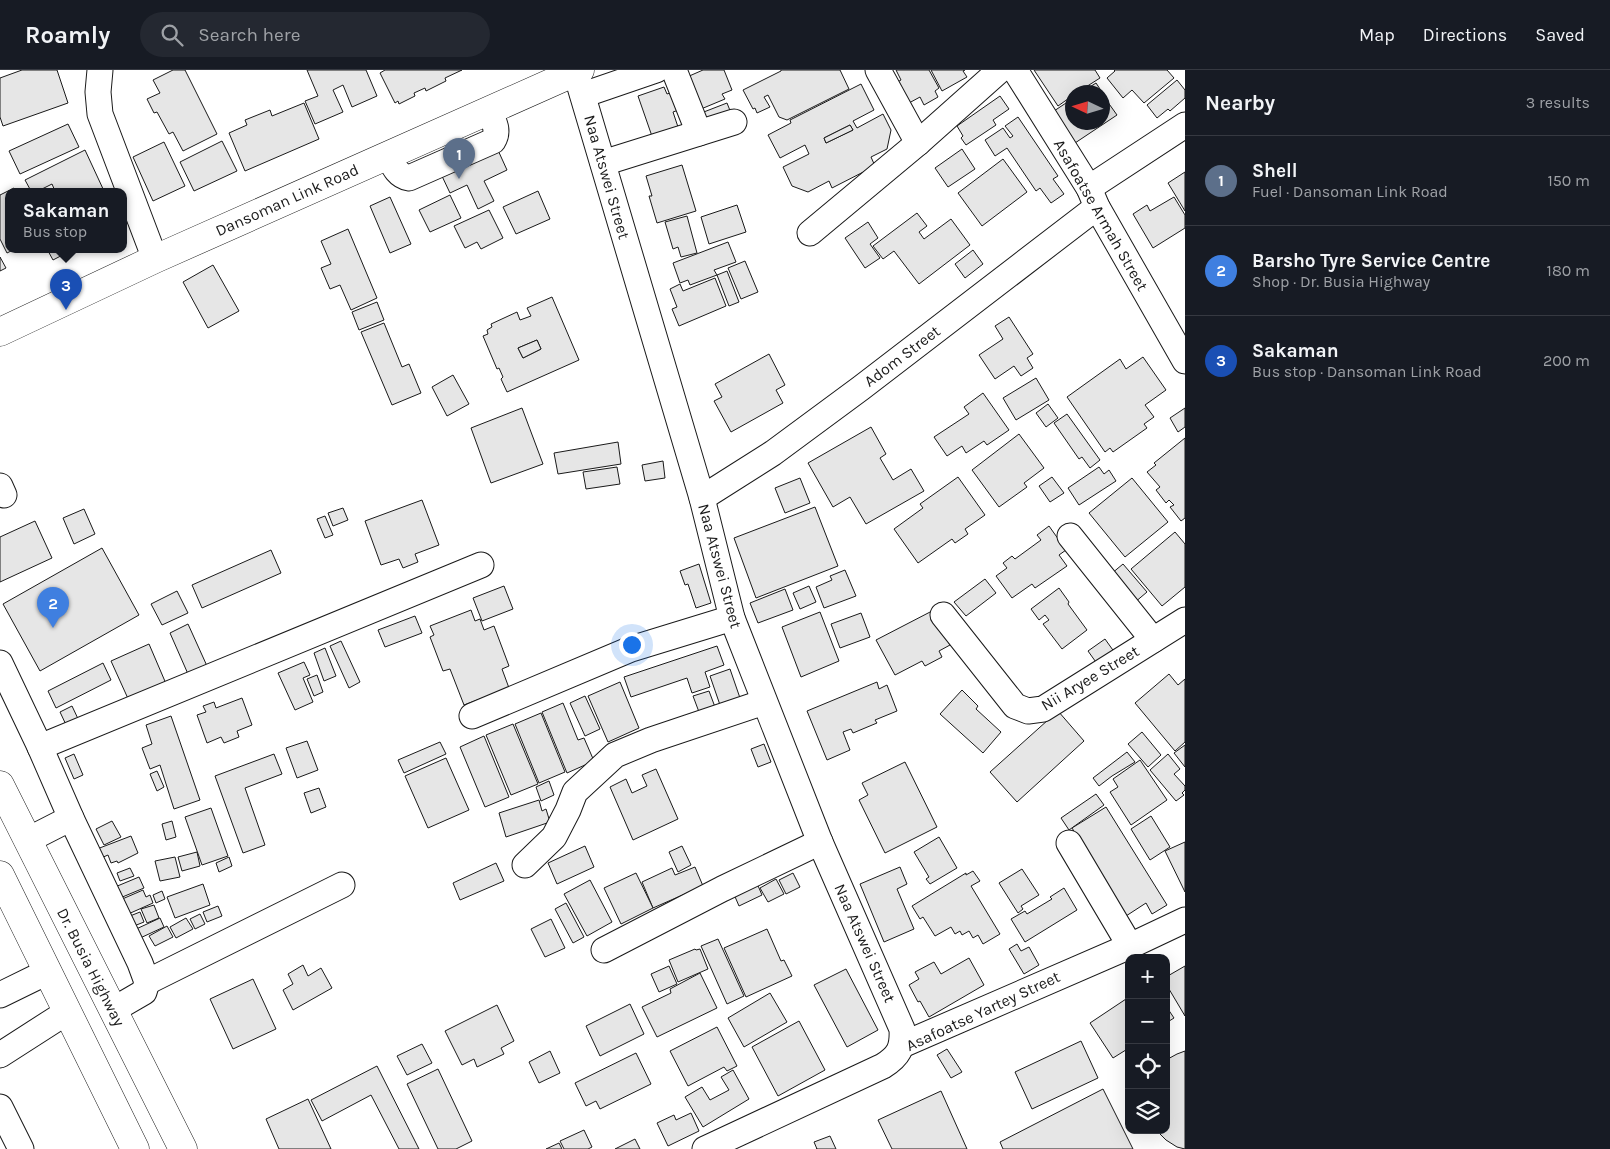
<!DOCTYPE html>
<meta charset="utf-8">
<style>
body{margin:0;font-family:Karla,sans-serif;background:#242831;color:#f1f3f6}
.controls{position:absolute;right:15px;bottom:15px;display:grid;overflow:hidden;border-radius:10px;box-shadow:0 5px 20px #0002}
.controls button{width:45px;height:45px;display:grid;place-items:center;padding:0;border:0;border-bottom:1px solid #363941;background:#171b24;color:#f1f3f6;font:25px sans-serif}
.compass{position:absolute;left:1065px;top:15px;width:45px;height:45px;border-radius:50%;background:#171b24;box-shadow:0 5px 20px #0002;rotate:274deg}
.you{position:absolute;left:631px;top:574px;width:18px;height:18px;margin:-12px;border:4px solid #fff;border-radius:50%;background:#1a73e8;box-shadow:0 0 0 8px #1a73e833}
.badge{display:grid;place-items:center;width:32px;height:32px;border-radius:50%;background:#c62828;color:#fff;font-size:16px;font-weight:700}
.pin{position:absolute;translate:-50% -41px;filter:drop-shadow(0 1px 2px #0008)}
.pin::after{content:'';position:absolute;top:26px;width:18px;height:15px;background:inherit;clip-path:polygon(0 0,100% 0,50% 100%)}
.popup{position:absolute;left:5px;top:118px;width:122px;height:65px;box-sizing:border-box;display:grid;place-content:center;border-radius:10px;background:#171b24;filter:drop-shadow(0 1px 4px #0005);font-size:16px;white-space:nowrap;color:#9ea1a6}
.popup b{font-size:19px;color:#f1f3f6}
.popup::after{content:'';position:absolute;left:50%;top:100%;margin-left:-10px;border:10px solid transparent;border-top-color:#171b24}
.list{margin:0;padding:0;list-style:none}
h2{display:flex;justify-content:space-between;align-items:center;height:65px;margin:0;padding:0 20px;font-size:21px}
h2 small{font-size:16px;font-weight:400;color:#9ea1a6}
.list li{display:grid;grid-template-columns:32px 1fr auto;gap:15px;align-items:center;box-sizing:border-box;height:90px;padding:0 20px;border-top:1px solid #363941}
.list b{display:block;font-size:19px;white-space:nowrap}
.list p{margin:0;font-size:16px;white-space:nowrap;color:#9ea1a6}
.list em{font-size:16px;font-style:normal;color:#9ea1a6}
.icon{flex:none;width:28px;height:28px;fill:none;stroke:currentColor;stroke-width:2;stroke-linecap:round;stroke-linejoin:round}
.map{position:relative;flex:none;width:1185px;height:1079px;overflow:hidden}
header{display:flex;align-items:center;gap:30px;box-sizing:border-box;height:70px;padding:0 25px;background:#171b24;border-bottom:1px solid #363941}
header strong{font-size:24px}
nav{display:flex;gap:28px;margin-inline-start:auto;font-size:18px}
.search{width:350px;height:45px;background:#242831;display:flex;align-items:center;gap:12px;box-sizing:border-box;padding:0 18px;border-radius:28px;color:#9ea1a6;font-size:19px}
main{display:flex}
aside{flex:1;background:#171b24}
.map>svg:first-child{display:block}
.building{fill:#e6e6e6;stroke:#1a1a1a;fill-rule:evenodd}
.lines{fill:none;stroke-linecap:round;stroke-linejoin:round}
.minor-casing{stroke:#1a1a1a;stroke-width:27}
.major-casing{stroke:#1a1a1a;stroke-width:29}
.highway-casing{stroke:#1a1a1a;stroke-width:29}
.minor{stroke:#fff;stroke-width:25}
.major{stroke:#fff;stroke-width:28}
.highway{stroke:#fff;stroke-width:28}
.labels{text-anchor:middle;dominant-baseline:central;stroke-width:4;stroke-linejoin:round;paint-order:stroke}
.street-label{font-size:16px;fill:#1a1a1a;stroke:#fff}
</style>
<header>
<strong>Roamly</strong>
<div class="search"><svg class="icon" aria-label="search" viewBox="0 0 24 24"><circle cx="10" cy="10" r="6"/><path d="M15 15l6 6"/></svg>Search here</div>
<nav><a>Map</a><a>Directions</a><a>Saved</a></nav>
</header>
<main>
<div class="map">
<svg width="1185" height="1079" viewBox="0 0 1185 1079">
<rect width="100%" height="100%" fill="#fff"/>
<g class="building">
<path d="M22 0H57L68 33 3 56 0 47V8Z"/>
<path d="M173 0H185L217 64 183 81 173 62 169 64 157 42 154 43 147 29 160 23 153 10Z"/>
<path d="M307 0H366L377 26 352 37 343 15 333 20 343 42 315 54 305 31 318 26Z"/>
<path d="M385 0H462L445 8 446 11 426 21 425 18 414 23 415 26 399 34 398 31 395 33 380 3Z"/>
<path d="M703 0H724L732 20 722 24 725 29 701 39 687 7Z"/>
<path d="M781 0H840L849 19 787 50 779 47 768 25 764 27 770 37 757 43 755 38 753 39 743 20 781 1Z"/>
<path d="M896 0H929L939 18 935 21 938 27 924 35 920 27 909 33 894 14 901 10Z"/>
<path d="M931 0H965L963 1 967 7 942 21Z"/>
<path d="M1034 0H1095L1100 8 1078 22H1072V26L1058 36Z"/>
<path d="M1114 0H1167L1174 8 1144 33 1132 20 1123 28 1107 8 1115 1Z"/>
<path d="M1177 10 1185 20V28L1170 41 1168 39 1157 48 1147 35Z"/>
<path d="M1096 13 1102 22H1082Z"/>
<path d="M861 14 874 40 853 51 857 58 883 44 891 60 887 79 871 87 875 96 832 118 829 111 808 122 792 116 783 97 809 84 805 75 780 88 768 65 791 53 790 50ZM850 55 853 60 826 73 824 68Z"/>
<path d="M664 17 667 24 681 19 687 37 673 42 680 63 654 72 638 26Z"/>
<path d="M1102 24 1117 45 1075 73 1054 41 1072 29V52H1102Z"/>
<path d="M1000 26 1009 39 993 50 996 55 966 75 961 68 963 66 957 56Z"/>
<path d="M304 33 319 69 245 101 229 63 247 55 245 50 270 40 272 46Z"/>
<path d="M727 33 731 43 700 55 696 45Z"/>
<path d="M1018 47 1058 106 1053 109 1064 124 1051 133 1040 118 1036 121 1007 78 995 86 985 70 1003 58 1010 68 1013 66 1005 56Z"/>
<path d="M68 54 79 77 20 104 9 81Z"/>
<path d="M850 55 853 60 826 73 824 68Z"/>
<path d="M222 71 237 101 194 121 180 92Z"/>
<path d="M164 72 185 116 153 131 133 87Z"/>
<path d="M497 78 507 100 484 111 494 131 478 139 467 115 450 123 441 104Z"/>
<path d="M962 79 975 99 948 117 935 98Z"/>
<path d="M85 80 104 121H55L52 114 38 121H31L25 110Z"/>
<path d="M1003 89 1027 122 982 156 958 123Z"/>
<path d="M682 95 696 141 657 153 649 126H652L646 106Z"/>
<path d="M1185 102V141L1168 113Z"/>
<path d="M14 118 16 121H8V179H15L7 183 0 169V125Z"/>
<path d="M538 121 550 149 516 164 503 137Z"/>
<path d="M450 125 461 148 430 162 419 140Z"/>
<path d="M390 127 411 174 390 183 370 136Z"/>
<path d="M1174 127 1185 145V158L1153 178 1133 144 1147 135 1150 141Z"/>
<path d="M737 135 746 162 709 174 701 147Z"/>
<path d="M489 140 503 168 481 179 477 172 465 178 454 156Z"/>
<path d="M917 143 927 156 919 162 924 169 951 149 970 175 919 214 894 181 883 189 873 176Z"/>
<path d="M687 146 697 183 681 187 678 177 673 179 665 152Z"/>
<path d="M868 152 878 168 870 174 880 188 865 198 845 168Z"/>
<path d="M348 159 377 228 351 240 340 215 330 219 321 198 331 194 321 171Z"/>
<path d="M728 172 736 192 714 200 717 205 690 215 688 210 680 213 673 193Z"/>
<path d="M47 179H74L53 190Z"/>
<path d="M973 180 983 194 965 208 955 194Z"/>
<path d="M0 187 6 198 0 201Z"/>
<path d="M745 191 758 222 741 229 728 198Z"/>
<path d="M213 195 239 241 208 258 183 212Z"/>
<path d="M727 201 739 232 729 236 717 205Z"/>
<path d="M715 208 726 236 679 256 672 239 677 237 670 219 680 214 683 221Z"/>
<path d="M552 227 579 290 507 322 501 309 503 307 499 298 497 299 483 266 488 264 487 260 492 257 491 254 517 242 520 250 531 246 527 238ZM537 270 541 279 523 288 518 278Z"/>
<path d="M377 232 384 250 359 260 352 242Z"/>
<path d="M1009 247 1033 284 1027 288 1033 298 1021 306 1014 296 995 309 979 285 1003 269 995 256Z"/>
<path d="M384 253 402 297 409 294 421 323 392 335 361 262Z"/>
<path d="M537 270 541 279 523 288 518 278Z"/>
<path d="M769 284 785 315 776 320 783 333 731 362 714 331 722 327 715 314Z"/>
<path d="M1143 287 1166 320 1145 335 1154 347 1144 354 1147 358 1113 382 1110 378 1105 382 1067 327 1120 289 1126 299Z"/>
<path d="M453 305 469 334 447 346 432 317Z"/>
<path d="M1036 308 1049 330 1016 350 1003 328Z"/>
<path d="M983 323 1009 360 987 375 984 371 966 383 962 376 947 386 934 367 969 344 964 337Z"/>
<path d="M1048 334 1058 348 1046 357 1036 343Z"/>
<path d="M522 338 543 394 491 413 471 358Z"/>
<path d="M1185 338V357L1178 362 1170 348Z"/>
<path d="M1067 344 1100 390 1090 398 1082 387 1079 389 1054 353Z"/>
<path d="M871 357 886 384 880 388 893 410 911 399 924 421 866 454 850 427 833 437 808 393Z"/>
<path d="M1019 364 1044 398 1024 413 1027 417 999 437 972 400Z"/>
<path d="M1185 368V448L1181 451 1170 437 1174 435 1169 430 1166 433 1156 420 1160 417 1147 402 1156 395 1154 393Z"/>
<path d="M618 372 621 394 558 404 554 383Z"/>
<path d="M663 391 665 408 645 411 642 395Z"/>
<path d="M617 397 620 414 586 419 583 402Z"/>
<path d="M1099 397 1104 404 1109 400 1116 411 1079 435 1068 418Z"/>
<path d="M958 407 985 445 965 459 968 464 955 473 952 469 918 493 894 459 923 438 920 434Z"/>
<path d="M1052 407 1064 423 1050 432 1039 416Z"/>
<path d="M800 408 810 433 785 443 775 418Z"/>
<path d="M1132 408 1168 452 1125 487 1089 443Z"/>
<path d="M422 430 439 475 415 484 418 492 403 498 399 489 381 495 365 451Z"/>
<path d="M815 437 838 496 756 528 734 468Z"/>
<path d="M343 438 348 450 333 456 328 443Z"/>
<path d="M84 439 95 464 74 474 63 448Z"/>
<path d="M325 446 333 465 325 468 317 449Z"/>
<path d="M35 451 52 488 0 512V467Z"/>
<path d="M1049 456 1066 480 1059 485 1067 496 1035 518 1032 514 1012 528 996 506 1007 498 1003 493 1012 486 1015 489 1041 470 1037 465Z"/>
<path d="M1175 462 1185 474V517L1162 536 1131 499Z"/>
<path d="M102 478 139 545 40 601 3 534Z"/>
<path d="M271 480 281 503 202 538 192 515Z"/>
<path d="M699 494 711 533 696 538 688 514 685 515 680 501Z"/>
<path d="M1123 494 1147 522 1134 533 1111 504Z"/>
<path d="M845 500 856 526 824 538 816 517 832 510 830 506Z"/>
<path d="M985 509 996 523 966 546 954 532Z"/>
<path d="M504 516 513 539 482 551 473 528Z"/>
<path d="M809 516 816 532 800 539 793 523Z"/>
<path d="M1059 518 1069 532 1068 534 1087 560 1062 579 1043 554 1049 550 1045 545 1039 550 1031 539Z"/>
<path d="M785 519 793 540 758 553 750 533Z"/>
<path d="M177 521 188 543 162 555 151 534Z"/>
<path d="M471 540 475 551 480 549 484 560 494 556 509 596 502 599 509 618 464 635 450 599 443 601 430 567 434 565 430 556Z"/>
<path d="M932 541 950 575 939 581 942 587 925 596 922 591 895 605 876 570Z"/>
<path d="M820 542 839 591 801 607 782 557Z"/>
<path d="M861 543 870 567 840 578 831 554Z"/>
<path d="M415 546 422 563 385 577 378 560Z"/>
<path d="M188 554 207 596 188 604 170 563Z"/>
<path d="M1105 569 1115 583 1098 595 1088 581Z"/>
<path d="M341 571 360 612 349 618 330 576Z"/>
<path d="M149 574 167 616 130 633 111 591Z"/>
<path d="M717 576 724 595 705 602 710 617 692 623 687 608 631 627 624 607Z"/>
<path d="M325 578 336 606 324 611 314 583Z"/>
<path d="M304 592 310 605 303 608 313 632 295 640 278 603Z"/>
<path d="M103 593 111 610 56 638 48 621Z"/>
<path d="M730 599 740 628 720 635 710 606Z"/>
<path d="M1169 604 1178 615 1185 609V672L1175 681 1135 633Z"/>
<path d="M317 605 323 622 314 626 307 609Z"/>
<path d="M620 612 639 658 608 672 588 626Z"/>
<path d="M877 612 879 619 887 615 897 641 875 650 877 653 853 663 851 659 843 662 850 680 827 690 807 641Z"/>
<path d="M962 620 978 636 976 639 1001 662 983 683 940 644Z"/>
<path d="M709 621 715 637 699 642 693 626Z"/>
<path d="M585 626 600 659 585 666 570 633Z"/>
<path d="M242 628 252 655 237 661 239 667 224 673 221 667 207 673 197 645 206 642 203 636 214 632 216 638Z"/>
<path d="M563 633 578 670 584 668 594 691 567 703 542 642Z"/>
<path d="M72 636 80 653 68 659 60 642Z"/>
<path d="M1058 641 1084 671 1017 732 990 702Z"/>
<path d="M541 643 565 702 539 713 515 654Z"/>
<path d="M171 646 200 730 174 739 160 695 150 699 142 678 152 674 146 655Z"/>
<path d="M513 654 538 714 511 725 486 665Z"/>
<path d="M1142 662 1161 685 1148 697 1128 674Z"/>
<path d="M484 666 509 727 485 737 460 677Z"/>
<path d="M307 671 318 700 297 708 286 678Z"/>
<path d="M440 672 446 684 404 703 398 690Z"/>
<path d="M764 674 771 692 758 697 751 679Z"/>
<path d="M1185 675V697L1174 683Z"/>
<path d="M1127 682 1135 692 1112 706 1099 716 1093 708Z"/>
<path d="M74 684 83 705 74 709 65 688Z"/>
<path d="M274 684 282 704 245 718 265 775 243 783 215 706Z"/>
<path d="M1168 684 1180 699 1174 704 1185 716V720L1182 723 1184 725 1176 731 1150 700Z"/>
<path d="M446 688 469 740 428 758 405 706Z"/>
<path d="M1140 690 1167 730 1131 755 1110 722 1118 717 1113 709Z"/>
<path d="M905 692 937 757 885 783 859 730 868 725 862 713Z"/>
<path d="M656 699 678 749 633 770 610 717 626 709 632 723 647 716 642 705Z"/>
<path d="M157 701 164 717 157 721 150 704Z"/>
<path d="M549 711 554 725 541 731 536 717Z"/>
<path d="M319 718 326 737 311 743 304 723Z"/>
<path d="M1096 724 1104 735 1069 760 1061 748Z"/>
<path d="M539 730 542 741 546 739 550 752 506 767 499 743Z"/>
<path d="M1106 737 1167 835 1152 844 1146 833 1126 846 1072 758Z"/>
<path d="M211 738 228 786 202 795 185 747Z"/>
<path d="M1151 746 1170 777 1150 790 1131 759Z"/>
<path d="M112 751 121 767 104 775 96 759Z"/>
<path d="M172 751 176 767 166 770 162 754Z"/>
<path d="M131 766 138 783 118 793 117 791 111 793 108 785 101 788 97 779Z"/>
<path d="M939 767 957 798 930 814 926 809 929 807 914 782Z"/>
<path d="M1185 772V822L1165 781Z"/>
<path d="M585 776 594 797 557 814 548 793Z"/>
<path d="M682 776 691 795 678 802 669 782Z"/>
<path d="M197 782 200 796 182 801 178 787Z"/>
<path d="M175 787 180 807 160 811 155 791Z"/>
<path d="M229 787 232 796 219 802 216 793Z"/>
<path d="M496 793 504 811 460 830 453 813Z"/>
<path d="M695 797 703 816 653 838 642 812 672 798 675 805Z"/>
<path d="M900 797 907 814 897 819 914 859 884 872 860 814Z"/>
<path d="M130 798 134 806 120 811 117 803Z"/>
<path d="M1022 799 1039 825 1021 836 1023 839 1018 843 999 813Z"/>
<path d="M973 801 980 811 971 816 1000 864 983 874 978 865 973 868 969 861 962 865 960 861 955 864 951 857 935 866 923 847 920 849 912 836 966 803V805Z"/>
<path d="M636 803 653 838 621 854 604 818Z"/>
<path d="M793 803 800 817 786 824 779 810Z"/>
<path d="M139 807 144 818 120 828 115 817Z"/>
<path d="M776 809 784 824 768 832 760 818Z"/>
<path d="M590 810 612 852 587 866 564 824Z"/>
<path d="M756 811 762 825 739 836 733 822Z"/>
<path d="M203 814 210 835 175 848 167 827Z"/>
<path d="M1064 818 1077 840 1025 872 1011 849 1025 841 1027 844 1052 829 1050 827Z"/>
<path d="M143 820 146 827 150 825 153 833 126 845 120 830Z"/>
<path d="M162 821 165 829 156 833 153 825Z"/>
<path d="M566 833 584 867 573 873 555 839Z"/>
<path d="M154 835 159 848 147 853 141 839Z"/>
<path d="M218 836 222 846 207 852 203 842Z"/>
<path d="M140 842 144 852 134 856 130 846Z"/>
<path d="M200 844 205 854 195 859 190 849Z"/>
<path d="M160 848 164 857 138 869 134 860Z"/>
<path d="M186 848 193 859 176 868 170 857Z"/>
<path d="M551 849 565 878 545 887 531 859Z"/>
<path d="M167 856 173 867 155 876 149 866Z"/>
<path d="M767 859 781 891 784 890 792 906 746 927 724 878Z"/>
<path d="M718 869 744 926 727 934 701 876Z"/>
<path d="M1017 874 1021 881 1029 877 1039 895 1024 904 1009 879Z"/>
<path d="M695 879 696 880 700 879 708 899 678 912 669 890Z"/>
<path d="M969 888 984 915 929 947 920 931 918 932 909 915 919 909 915 902 934 892 941 904Z"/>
<path d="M303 895 308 906 321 898 332 918 293 940 283 920 293 914 288 904Z"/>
<path d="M669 896 677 914 659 922 651 904Z"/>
<path d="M1185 896V946L1166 914V907Z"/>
<path d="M846 899 878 960 847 977 814 915Z"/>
<path d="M700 903 717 938 657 967 642 937 671 923 670 919Z"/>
<path d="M253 909 276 959 233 979 210 929Z"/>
<path d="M770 923 787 952 744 977 728 948Z"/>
<path d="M1129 927V978L1113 988 1090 953Z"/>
<path d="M630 934 644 964 600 986 586 956Z"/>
<path d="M497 935 514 971 501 978 504 984 477 997 474 989 462 995 445 961Z"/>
<path d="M1166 936 1174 948 1166 953Z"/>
<path d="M799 951 825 1000 778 1026 752 977Z"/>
<path d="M717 957 737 996 727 1001 724 997 688 1016 670 981Z"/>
<path d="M1081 971 1098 1008 1032 1039 1015 1002Z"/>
<path d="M422 974 432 993 407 1005 397 986Z"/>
<path d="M947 979 962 1002 951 1008 937 985Z"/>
<path d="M550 981 560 1003 539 1013 529 992Z"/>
<path d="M1185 981V1079L1177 1077 1166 1070 1156 1060H1166V990L1177 984Z"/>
<path d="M636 983 651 1014 600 1039 596 1031 586 1036 575 1013Z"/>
<path d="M377 996 419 1079H399L371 1025 322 1051 311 1030Z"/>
<path d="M438 999 472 1071 456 1079H438L407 1014Z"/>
<path d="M733 1000 749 1029 703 1057 685 1027 702 1017 710 1030 729 1020 721 1007Z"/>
<path d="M1103 1019 1133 1079H1003L1000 1072Z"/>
<path d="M941 1021 967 1079H892L878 1050Z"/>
<path d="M308 1029 331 1079H279L266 1049Z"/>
<path d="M691 1043 699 1061 668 1076 657 1053 674 1045 676 1050Z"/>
<path d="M584 1060 592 1077 588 1079H564L560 1071Z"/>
<path d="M830 1066 836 1079H816H817L814 1072Z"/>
<path d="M635 1069 640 1079H615Z"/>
<path d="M559 1073 562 1079H546Z"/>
</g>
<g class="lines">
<defs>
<g id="minor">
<path d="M100 0 98 22 100 44 155 189"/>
<path d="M575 0 702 428 732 548 820 772 902 959C903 978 899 986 883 996L705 1079"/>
<path d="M674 0 699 63"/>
<path d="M878 0 918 73"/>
<path d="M1015 0 1089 118 1097 137 1185 291"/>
<path d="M583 25 656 0"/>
<path d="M388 85C393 95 397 106 409 108L493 71C500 60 493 51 489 40"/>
<path d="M603 93 734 52"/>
<path d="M1089 118 1185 55"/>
<path d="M810 163 918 73 1000 0"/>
<path d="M0 416 4 425"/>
<path d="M702 428 773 383 861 318 1097 137"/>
<path d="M1070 466 1153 570"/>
<path d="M943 545 1015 636 1028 641 1043 639 1185 550"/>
<path d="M0 593 40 677 71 748 140 893 147 912 144 922 113 940"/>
<path d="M472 646 631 579 732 548"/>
<path d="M40 677 481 495"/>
<path d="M28 770 71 748"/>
<path d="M1069 773 1130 876"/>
<path d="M525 795 554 767 568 740 575 722 615 685 651 670 764 632"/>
<path d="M604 880 722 819 820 772"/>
<path d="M147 912 342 815"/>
<path d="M0 925 47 902"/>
<path d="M902 975 1130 876 1185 850"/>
<path d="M0 985 67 942"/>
<path d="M0 1037 21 1079"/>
</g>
<path id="major" d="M0 262 155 189 580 0"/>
<g id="highway">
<path d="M0 715 183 1079"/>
<path d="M0 805 135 1079"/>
</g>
</defs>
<use href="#minor" class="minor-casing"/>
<use href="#major" class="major-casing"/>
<use href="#highway" class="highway-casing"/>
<use href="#minor" class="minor"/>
<use href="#major" class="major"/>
<use href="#highway" class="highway"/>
</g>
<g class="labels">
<g class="street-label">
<text transform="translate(607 107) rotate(74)">Naa Atswei Street</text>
<text transform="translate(287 130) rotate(-24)">Dansoman Link Road</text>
<text transform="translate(1101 145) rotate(60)">Asafoatse Armah Street</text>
<text transform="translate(902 286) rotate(-37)">Adom Street</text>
<text transform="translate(720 496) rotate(75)">Naa Atswei Street</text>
<text transform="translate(1090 608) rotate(-31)">Nii Aryee Street</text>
<text transform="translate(865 873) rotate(66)">Naa Atswei Street</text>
<text transform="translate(91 897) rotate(63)">Dr. Busia Highway</text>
<text transform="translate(983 941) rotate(-25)">Asafoatse Yartey Street</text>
</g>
</g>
</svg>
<div class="controls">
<button>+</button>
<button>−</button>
<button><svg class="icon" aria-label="locate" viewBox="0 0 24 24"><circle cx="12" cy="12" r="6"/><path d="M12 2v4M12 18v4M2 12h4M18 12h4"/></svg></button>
<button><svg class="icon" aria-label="layers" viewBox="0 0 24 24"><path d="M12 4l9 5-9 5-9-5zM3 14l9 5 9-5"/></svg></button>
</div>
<svg class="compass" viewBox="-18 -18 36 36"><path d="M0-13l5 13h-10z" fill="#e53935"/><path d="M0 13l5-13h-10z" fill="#9ea1a6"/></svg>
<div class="you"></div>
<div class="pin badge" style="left:459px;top:109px;background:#5c6f8a">1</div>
<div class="pin badge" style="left:53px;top:558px;background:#3f7fe0">2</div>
<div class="pin badge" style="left:66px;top:240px;background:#1a4fb4">3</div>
<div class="popup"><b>Sakaman</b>Bus stop</div>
</div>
<aside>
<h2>Nearby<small>3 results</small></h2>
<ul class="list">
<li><span class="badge" style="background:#5c6f8a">1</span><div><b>Shell</b><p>Fuel · Dansoman Link Road</p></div><em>150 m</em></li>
<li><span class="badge" style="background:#3f7fe0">2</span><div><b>Barsho Tyre Service Centre</b><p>Shop · Dr. Busia Highway</p></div><em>180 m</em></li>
<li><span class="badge" style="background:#1a4fb4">3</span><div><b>Sakaman</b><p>Bus stop · Dansoman Link Road</p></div><em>200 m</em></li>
</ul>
</aside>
</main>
